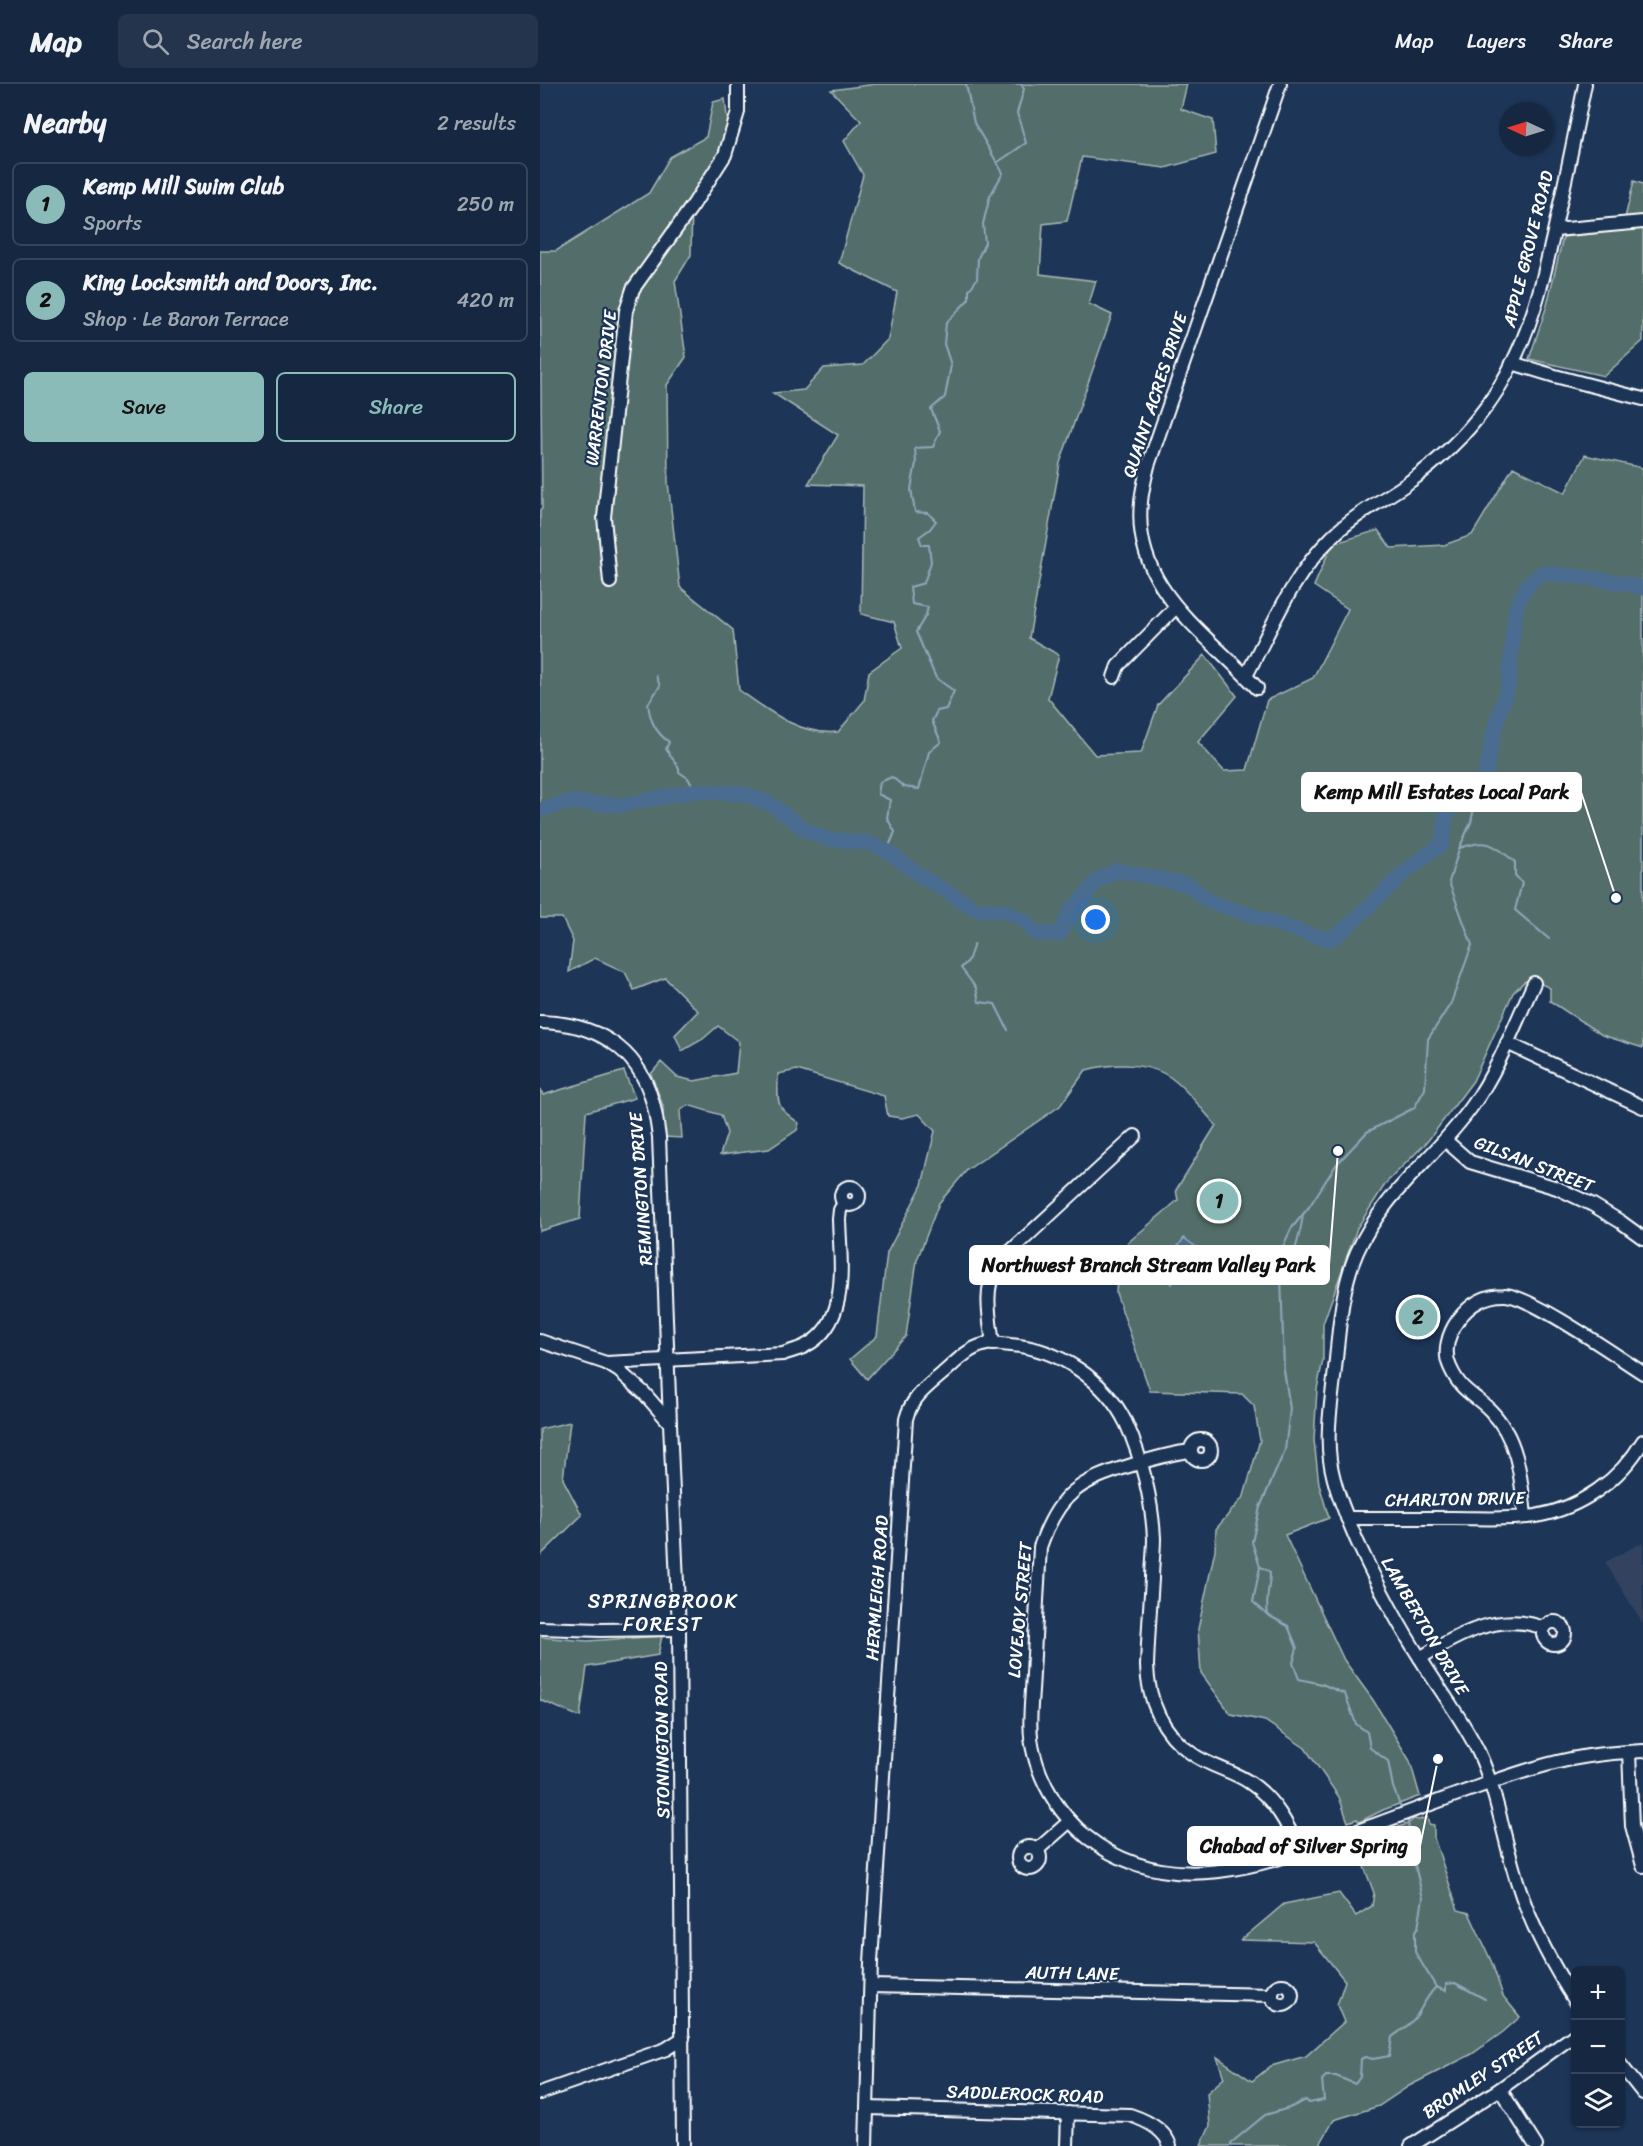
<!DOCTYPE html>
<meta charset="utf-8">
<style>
body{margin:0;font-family:Sriracha,sans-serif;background:#23344c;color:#f1f3f6}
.controls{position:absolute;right:18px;bottom:18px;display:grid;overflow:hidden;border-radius:9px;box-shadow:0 2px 4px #0004}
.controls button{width:54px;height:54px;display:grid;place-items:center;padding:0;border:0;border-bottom:2px solid #35445a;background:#162841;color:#f1f3f6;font:30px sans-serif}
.compass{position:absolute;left:959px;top:18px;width:54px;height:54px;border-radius:50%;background:#162841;box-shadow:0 2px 4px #0004;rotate:274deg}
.you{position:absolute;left:556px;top:836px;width:21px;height:21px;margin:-15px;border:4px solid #fff;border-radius:50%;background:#1a73e8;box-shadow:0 0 0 9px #1a73e833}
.badge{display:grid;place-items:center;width:39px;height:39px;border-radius:50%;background:#8bbbb9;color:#111;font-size:20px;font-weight:700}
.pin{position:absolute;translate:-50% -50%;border:3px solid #fff;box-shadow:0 2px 6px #0006}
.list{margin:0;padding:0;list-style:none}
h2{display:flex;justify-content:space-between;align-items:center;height:78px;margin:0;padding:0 24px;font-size:26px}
h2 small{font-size:20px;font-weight:400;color:#9ea6b1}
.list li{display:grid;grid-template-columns:39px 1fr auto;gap:18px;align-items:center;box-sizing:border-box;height:84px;margin:0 12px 12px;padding:0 12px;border:2px solid #35445a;border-radius:9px}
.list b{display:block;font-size:22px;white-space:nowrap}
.list p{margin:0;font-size:20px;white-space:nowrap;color:#9ea6b1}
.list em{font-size:20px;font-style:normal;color:#9ea6b1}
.actions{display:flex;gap:12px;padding:18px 24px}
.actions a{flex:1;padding:14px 0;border:2px solid #8bbbb9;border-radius:9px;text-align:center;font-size:21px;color:#8bbbb9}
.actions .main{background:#8bbbb9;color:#111}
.icon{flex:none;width:33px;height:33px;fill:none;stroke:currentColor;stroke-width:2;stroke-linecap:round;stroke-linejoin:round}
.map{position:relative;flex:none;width:1103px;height:2062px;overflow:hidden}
header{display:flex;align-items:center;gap:36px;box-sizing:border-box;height:84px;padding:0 30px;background:#162841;border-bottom:2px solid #35445a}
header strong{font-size:28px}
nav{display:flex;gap:33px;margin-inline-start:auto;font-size:21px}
.search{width:420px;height:54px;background:#23344c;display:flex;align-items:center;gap:15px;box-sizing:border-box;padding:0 21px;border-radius:9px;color:#9ea6b1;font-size:22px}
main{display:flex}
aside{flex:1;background:#162841}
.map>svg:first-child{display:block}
.built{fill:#33435e}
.green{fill:#536e6b;stroke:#a9b6b5;stroke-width:1.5}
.water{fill:#4a6c90;stroke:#92a7bc;stroke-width:1.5}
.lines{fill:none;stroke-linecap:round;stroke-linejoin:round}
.stream{stroke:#92a7bc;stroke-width:2}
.river{stroke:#4a6c90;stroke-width:15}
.minor-casing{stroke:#fff;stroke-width:16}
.minor{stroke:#1d3557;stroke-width:12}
.labels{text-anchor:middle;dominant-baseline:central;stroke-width:4.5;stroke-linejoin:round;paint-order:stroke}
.street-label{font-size:18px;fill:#fff;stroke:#1d3557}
.neighbourhood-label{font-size:20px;letter-spacing:1.5px;fill:#fff;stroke:#1d3557}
.leader{fill:none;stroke:#fff;stroke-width:2}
.callout-dot{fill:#fff;stroke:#1d3557;stroke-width:2}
.callout{fill:#fff;stroke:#fff;stroke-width:2}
.callout-label{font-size:20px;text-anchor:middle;font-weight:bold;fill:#111}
</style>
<header>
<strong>Map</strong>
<div class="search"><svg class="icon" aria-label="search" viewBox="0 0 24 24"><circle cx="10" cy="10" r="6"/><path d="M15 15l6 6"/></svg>Search here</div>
<nav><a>Map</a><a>Layers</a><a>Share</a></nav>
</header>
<main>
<aside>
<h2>Nearby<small>2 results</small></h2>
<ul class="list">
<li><span class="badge">1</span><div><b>Kemp Mill Swim Club</b><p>Sports</p></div><em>250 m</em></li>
<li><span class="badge">2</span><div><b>King Locksmith and Doors, Inc.</b><p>Shop · Le Baron Terrace</p></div><em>420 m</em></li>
</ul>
<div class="actions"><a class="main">Save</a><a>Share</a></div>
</aside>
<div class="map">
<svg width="1103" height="2062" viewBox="0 0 1103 2062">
<rect width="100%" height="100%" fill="#1d3557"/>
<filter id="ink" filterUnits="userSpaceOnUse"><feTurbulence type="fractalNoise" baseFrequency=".0167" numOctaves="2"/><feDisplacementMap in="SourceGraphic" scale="12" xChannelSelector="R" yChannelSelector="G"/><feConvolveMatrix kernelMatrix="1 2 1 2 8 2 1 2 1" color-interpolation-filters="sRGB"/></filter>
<g filter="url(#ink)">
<path class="built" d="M1103 1458V1540L1065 1478Z"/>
<g class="green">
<path d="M336 0H647L641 25 673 36 676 70 625 84 542 73 527 137 503 140 500 190 556 197 549 220 572 231 520 379 489 554 519 571 508 614 555 671 601 669 618 621 665 571 697 612 658 658 684 687 707 686 727 616 773 594 808 525 774 502 792 460 838 446 851 464 904 461 932 451 973 383 1025 409 1045 371 1103 384V964L1062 951 1010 917V904L991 895 984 898 973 909 933 997 887 1058 846 1099 817 1144 783 1240V1276L777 1305 774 1356 779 1400 789 1434 745 1451 804 1576 833 1616 870 1677 880 1712 843 1726 819 1738 817 1735 808 1738 799 1713 765 1664 725 1637 691 1630 661 1589 658 1545 675 1466 676 1445 704 1412 720 1356 714 1322 702 1310 610 1307 576 1209 579 1166 638 1116 636 1106 676 1041C663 1027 650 1009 635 997 612 977 573 979 546 986L520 1022 427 1086 399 1119 377 1176 366 1252 327 1295 310 1275 337 1252 347 1169 382 1101 395 1047 379 1030 362 1034 348 1032 344 1012 257 986 238 990C238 1019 234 1022 259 1039L257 1046 229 1065 180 1071 187 1049 181 1031 148 1021 140 1027 142 1054 124 1053 123 1022 111 990 121 978 137 993 154 997 196 989 199 958 178 942 163 955 142 967 135 951 158 927 125 894 94 906 85 888 55 874 29 888 33 857 22 834H0V426L2 425 0 167H16L109 109 130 73 166 53 173 18 185 15 188 41 180 69 152 114 151 171 135 197 146 273 127 301 128 398 140 503 193 546 199 606C229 627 260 652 298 648L324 617 329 588 362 564 354 538 321 530 323 402 268 400 298 351 233 309 264 306 284 284 323 281 348 255 357 208 299 179 323 91 304 57 321 37 291 6Z"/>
<path d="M1094 97 1103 100V257L1064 292 989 275 1007 221 1023 153 1082 146Z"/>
<path d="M84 987 95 1014 46 1028 40 1135 0 1147V1004L3 1011Z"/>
<path d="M30 1338 23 1395 42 1431 0 1472V1345Z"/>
<path d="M122 1552 118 1571 47 1583 40 1633 0 1616V1553L47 1557Z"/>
<path d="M887 1733 889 1740 894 1741V1754L918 1826 929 1829 952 1879 963 1912 980 1933 963 1948 932 1970 869 2002 839 2022 794 2036 779 2062H661L670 2042 667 2009 684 1994 677 1973 712 1997 731 1982 766 1972 804 1938 797 1921 805 1897 774 1858 701 1856 744 1820 799 1809 816 1832 832 1822 834 1809 815 1759 867 1740 874 1735 879 1736Z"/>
</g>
<path class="water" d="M644 1154 668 1172 659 1184 649 1177 632 1200 618 1189Z"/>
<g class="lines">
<g class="stream">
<path d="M458 78 486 59 477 29 484 5 481 0"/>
<path d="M116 592 120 602 108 620C110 636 115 648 129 658L126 665 139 684V688L148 694 155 707"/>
<path d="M920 764C948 754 953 760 975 778V791L982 799 975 826 1009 855"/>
<path d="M347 767 355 748 347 734 350 716 338 710 340 698 352 693 364 703 379 705 389 668 401 658 392 637 397 627 406 625 414 607 396 594 376 548 386 531 388 523 372 520 370 503 384 499 391 478 389 461H382L379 453 390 445 396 437 388 429 375 428 371 405 376 379 375 364 393 363 400 347 391 325 405 313 411 281 404 260 406 239 429 215V206L437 195 438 174 445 159 443 140 450 112 463 89 434 39 426 0"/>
<path d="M434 860 428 877 421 884 436 904 439 918 455 920 468 946"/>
<path d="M741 1190 749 1188C754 1168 761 1150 763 1130"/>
<path d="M721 1483 730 1488C730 1504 725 1514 728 1531"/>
<path d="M861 1724 853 1703 848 1677 830 1664 827 1648 816 1640 805 1610 782 1600 759 1595 753 1579 757 1564 748 1542 728 1531 713 1518 720 1483 712 1458 720 1423 745 1366 750 1325 744 1286 741 1190 742 1165 751 1145 769 1123 796 1081 827 1048 874 1024 885 1005 888 955 911 919 932 861 909 798 919 765 931 738 937 710"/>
<path d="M896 1903 906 1907V1900L915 1899 945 1915"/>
<path d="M691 2062V2059L725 2031 749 2024 766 2016 769 2019 784 2016 782 1996 786 1992H796L815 2000 820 1993 821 1975 825 1973 833 1975 849 1972 852 1953C861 1946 871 1941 877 1931 884 1920 887 1912 896 1903L875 1868V1848L878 1844 883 1814 870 1761 868 1736"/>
</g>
<path class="river" d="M0 726 31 718 80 721 155 707 205 710 232 721 263 744 286 755 329 759 347 767 382 793 438 826 463 827 485 837 496 850H520L532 824 541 817 558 796 577 786 649 801 668 817 774 852 791 855 804 846 866 787 903 759 906 730 922 717 942 708 954 647 969 599 974 536 978 519 989 499 1004 488C1037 494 1071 495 1103 504"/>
<defs>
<g id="minor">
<path d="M1015 146 1103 138"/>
<path d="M972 279 1015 292 1103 315"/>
<path d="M70 498 64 433 86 227 93 205 153 121 185 71 198 28V0"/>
<path d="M706 592C731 545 752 492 791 454 812 432 840 418 865 401 895 380 924 353 946 323 990 263 1005 191 1020 120 1029 80 1037 40 1045 0"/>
<path d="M574 593 578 582 636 523"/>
<path d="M717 604C666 548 592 505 601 418 602 406 605 394 608 382L740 0"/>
<path d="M994 899C975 940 959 984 933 1021 896 1074 844 1107 817 1168 801 1204 799 1247 795 1285 792 1315 786 1346 790 1376 794 1404 806 1431 817 1457 836 1498 857 1539 882 1577 901 1608 924 1637 939 1669 958 1711 964 1757 978 1800 991 1842 1012 1881 1036 1918"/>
<path d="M0 938C53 939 97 962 112 1016 116 1028 117 1041 119 1053L130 1339"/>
<path d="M967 959 1103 1023"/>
<path d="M905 1056 930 1078 1017 1104 1053 1121 1081 1138 1103 1154"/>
<circle cx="310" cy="1112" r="9"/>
<path d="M0 1257 66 1279 243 1270C250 1267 258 1266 265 1262 311 1239 300 1177 299 1135L300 1126 304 1119"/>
<path d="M453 1260C450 1236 443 1206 456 1184 460 1177 467 1171 472 1166L595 1052"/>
<path d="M66 1279 79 1287 104 1309 130 1339 139 1545 143 2062"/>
<circle cx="661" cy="1366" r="10"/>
<path d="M651 1367C631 1369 612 1375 592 1381 540 1397 519 1408 500 1463 498 1505 495 1547 493 1589 492 1616 487 1644 494 1670 502 1702 521 1732 547 1753 632 1821 736 1777 826 1744 881 1724 936 1702 992 1685 1031 1673 1063 1669 1103 1667"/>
<path d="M985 1432C981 1395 979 1355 950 1326 933 1309 921 1308 910 1283 903 1268 908 1250 918 1236 929 1221 943 1211 964 1211 988 1210 1078 1273 1103 1289"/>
<path d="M807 1434C842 1434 878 1434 913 1434 941 1434 969 1436 996 1432 1041 1424 1080 1396 1103 1357"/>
<circle cx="1014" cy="1549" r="11"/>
<path d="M0 1544 60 1546 139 1545"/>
<path d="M880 1574C917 1551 959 1527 1004 1544"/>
<path d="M1089 1668 1092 1742 1103 1782"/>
<circle cx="489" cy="1774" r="11"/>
<path d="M497 1766 530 1737"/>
<circle cx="742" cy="1911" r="10"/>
<path d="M331 1902 732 1911"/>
<path d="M1080 1980 1103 2009"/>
<path d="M960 2005 996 2062"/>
<path d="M0 2009 126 1965 143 1954"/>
<path d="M327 2024 590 2031C605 2036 625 2045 630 2062"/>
<path d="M326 2062 331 1878 366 1335C371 1314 387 1303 402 1290 414 1280 427 1265 443 1261 451 1258 461 1260 470 1261 518 1264 565 1296 586 1339 602 1374 612 1416 614 1454 614 1467 612 1482 612 1495 610 1524 608 1553 607 1582 608 1616 622 1649 651 1669 668 1682 691 1686 709 1698 735 1715 748 1741 760 1768"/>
<path d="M527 2062 528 2029"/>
<path d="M871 2062 960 2005 1036 1950"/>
</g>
</defs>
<use href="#minor" class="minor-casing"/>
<use href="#minor" class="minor"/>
</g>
</g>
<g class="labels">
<g class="street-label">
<text transform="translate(988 165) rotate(-76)">APPLE GROVE ROAD</text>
<text transform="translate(61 304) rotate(-83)">WARRENTON DRIVE</text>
<text transform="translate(615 311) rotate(-72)">QUAINT ACRES DRIVE</text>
<text transform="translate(994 1080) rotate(21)">GILSAN STREET</text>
<text transform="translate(101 1105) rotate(-94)">REMINGTON DRIVE</text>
<text transform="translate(915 1415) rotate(-1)">CHARLTON DRIVE</text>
<text transform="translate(337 1504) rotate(-86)">HERMLEIGH ROAD</text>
<text transform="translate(480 1526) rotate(-85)">LOVEJOY STREET</text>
<text transform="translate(885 1542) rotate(60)">LAMBERTON DRIVE</text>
<text transform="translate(122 1656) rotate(-91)">STONINGTON ROAD</text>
<text transform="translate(532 1889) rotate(1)">AUTH LANE</text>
<text transform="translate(943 1991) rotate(-34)">BROMLEY STREET</text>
<text transform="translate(485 2010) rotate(2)">SADDLEROCK ROAD</text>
</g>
<g class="neighbourhood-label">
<text x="123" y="1517">SPRINGBROOK<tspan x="123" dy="23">FOREST</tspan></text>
</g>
</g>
<path class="leader" d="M1076 814L1041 708M798 1067L789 1181M898 1675L880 1762"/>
<g class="callout-dot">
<circle cx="1076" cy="814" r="6"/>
<circle cx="798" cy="1067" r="6"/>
<circle cx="898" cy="1675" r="6"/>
</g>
<g class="callout">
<rect x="762" y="689" width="279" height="38" rx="6"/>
<rect x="430" y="1162" width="359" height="38" rx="6"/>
<rect x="648" y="1743" width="232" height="38" rx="6"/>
</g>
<g class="callout-label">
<text x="902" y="715">Kemp Mill Estates Local Park</text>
<text x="609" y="1188">Northwest Branch Stream Valley Park</text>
<text x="764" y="1769">Chabad of Silver Spring</text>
</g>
</svg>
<div class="controls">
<button>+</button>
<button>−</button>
<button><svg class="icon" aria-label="layers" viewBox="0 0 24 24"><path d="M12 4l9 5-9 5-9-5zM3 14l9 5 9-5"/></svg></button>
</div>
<svg class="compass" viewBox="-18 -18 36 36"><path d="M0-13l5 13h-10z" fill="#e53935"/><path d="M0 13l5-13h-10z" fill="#9ea6b1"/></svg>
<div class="you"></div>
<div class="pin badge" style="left:679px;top:1117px">1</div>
<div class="pin badge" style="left:878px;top:1233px">2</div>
</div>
</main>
